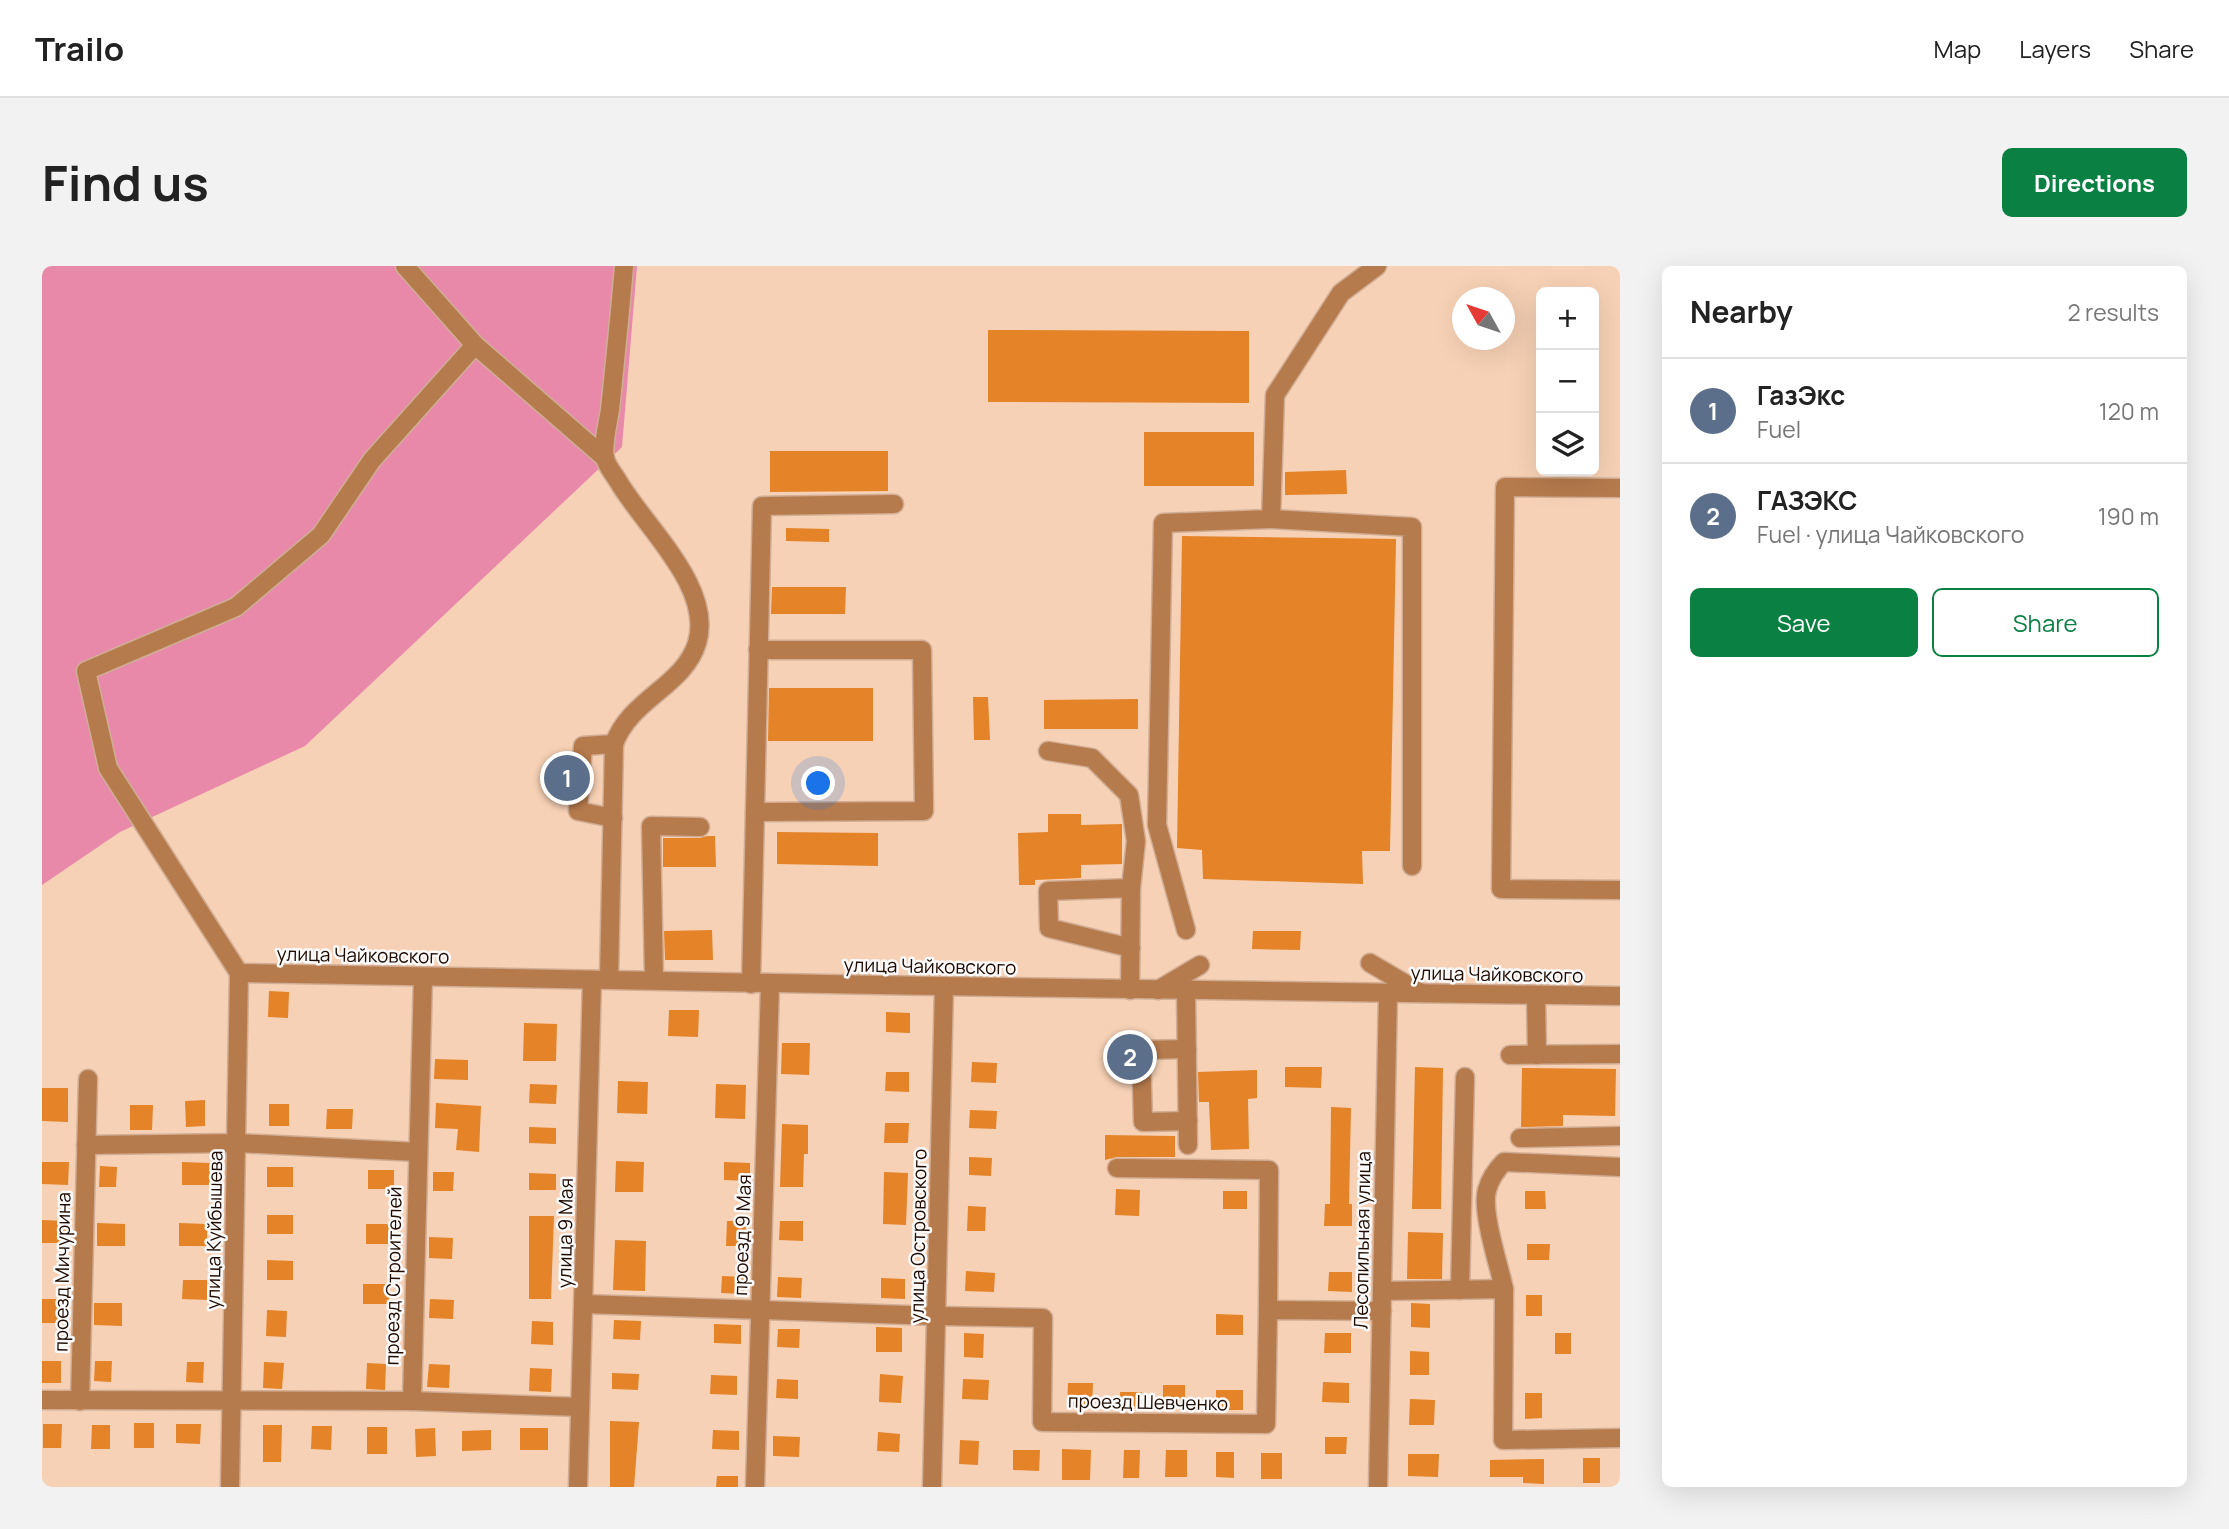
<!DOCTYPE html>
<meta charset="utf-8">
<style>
body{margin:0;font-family:Manrope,sans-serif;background:#f2f2f2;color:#222}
.controls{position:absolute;right:21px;top:21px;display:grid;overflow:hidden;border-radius:10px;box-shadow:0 7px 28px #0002}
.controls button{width:63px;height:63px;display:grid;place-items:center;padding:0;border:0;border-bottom:2px solid #e0e0e0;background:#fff;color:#222;font:35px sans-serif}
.compass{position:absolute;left:1410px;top:21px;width:63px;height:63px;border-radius:50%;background:#fff;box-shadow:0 7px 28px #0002;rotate:310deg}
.you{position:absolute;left:777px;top:518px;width:24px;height:24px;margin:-18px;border:5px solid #fff;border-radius:50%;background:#1a73e8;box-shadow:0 0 0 10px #1a73e833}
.badge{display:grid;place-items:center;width:46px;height:46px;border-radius:50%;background:#0b8043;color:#fff;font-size:23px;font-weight:700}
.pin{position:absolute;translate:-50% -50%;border:4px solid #fff;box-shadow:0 2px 7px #0006}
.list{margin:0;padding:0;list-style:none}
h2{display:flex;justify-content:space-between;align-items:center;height:91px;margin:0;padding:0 28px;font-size:30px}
h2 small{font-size:23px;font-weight:400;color:#767676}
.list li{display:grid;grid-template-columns:46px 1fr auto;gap:21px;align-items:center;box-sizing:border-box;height:105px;padding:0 28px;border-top:2px solid #e0e0e0}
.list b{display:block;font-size:26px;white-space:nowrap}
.list p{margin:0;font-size:23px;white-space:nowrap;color:#767676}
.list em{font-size:23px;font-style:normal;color:#767676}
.actions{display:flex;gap:14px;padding:21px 28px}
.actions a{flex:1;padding:16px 0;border:2px solid #0b8043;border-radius:10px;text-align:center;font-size:24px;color:#0b8043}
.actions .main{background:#0b8043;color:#fff}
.icon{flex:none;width:38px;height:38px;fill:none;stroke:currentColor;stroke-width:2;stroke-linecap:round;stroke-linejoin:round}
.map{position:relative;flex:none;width:1578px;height:1221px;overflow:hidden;border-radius:10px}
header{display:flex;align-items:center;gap:42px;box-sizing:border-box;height:98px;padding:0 35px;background:#fff;border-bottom:2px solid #e0e0e0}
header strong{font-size:33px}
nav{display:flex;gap:38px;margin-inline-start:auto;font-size:24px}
.intro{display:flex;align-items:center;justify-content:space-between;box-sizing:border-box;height:168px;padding:0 42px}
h1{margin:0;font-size:49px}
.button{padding:18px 32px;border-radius:10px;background:#0b8043;color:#fff;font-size:24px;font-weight:700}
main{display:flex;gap:42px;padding:0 42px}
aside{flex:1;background:#fff;border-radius:10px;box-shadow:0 7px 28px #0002}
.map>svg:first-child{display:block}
.green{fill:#e889aa}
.building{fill:#e48328}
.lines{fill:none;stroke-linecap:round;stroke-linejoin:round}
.minor-casing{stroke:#d0ad94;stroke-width:21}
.minor{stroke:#b67b4d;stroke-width:18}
.labels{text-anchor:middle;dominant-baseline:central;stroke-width:5;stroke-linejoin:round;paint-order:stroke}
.street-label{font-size:19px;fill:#200b00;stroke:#fafafa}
</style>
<header>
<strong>Trailo</strong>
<nav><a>Map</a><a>Layers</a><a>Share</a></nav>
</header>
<div class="intro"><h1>Find us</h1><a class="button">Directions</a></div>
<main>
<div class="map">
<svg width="1578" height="1221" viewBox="0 0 1578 1221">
<rect width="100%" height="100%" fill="#f7d1b5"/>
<path class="green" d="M0 0H595L580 181 263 480 78 566 0 619Z"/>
<g class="building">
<path d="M946 64 1207 65V137L946 136Z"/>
<rect x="1102" y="166" width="110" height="54"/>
<path d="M728 185H846V225L728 226Z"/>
<path d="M1304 204 1305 228 1243 229V206Z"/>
<path d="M744 262 787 263V276L744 275Z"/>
<path d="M1140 270 1354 273 1348 585H1320L1321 618 1161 613 1160 584 1135 582Z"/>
<path d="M730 321H804L803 348H729Z"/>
<path d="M727 422H831V475H726Z"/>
<path d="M931 431H946L948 474H932Z"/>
<path d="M1096 433V463H1002V434Z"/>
<path d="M1006 548H1039V559L1080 558V598L1039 599V612L993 614V619H977L976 567 1006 566Z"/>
<path d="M735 566 836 567V600L735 598Z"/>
<path d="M665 570H673L674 601H621V572H658Z"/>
<path d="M670 664 671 694H623L622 665Z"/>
<path d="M1211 665H1259L1258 684 1210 683Z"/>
<path d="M227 725 247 726 246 752 226 751Z"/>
<path d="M627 744H657L656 771 626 770Z"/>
<path d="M844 746 868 747V767L844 766Z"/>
<path d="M482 757 515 758 514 795H481Z"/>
<path d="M740 777H768L767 809 739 808Z"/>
<path d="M1090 777 1088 784V799L1076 800 1077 778Z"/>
<path d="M393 793 426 794V814L392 813Z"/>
<path d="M930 796 955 797 954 817 929 816Z"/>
<path d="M1243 801H1280L1279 822 1243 821Z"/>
<path d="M1373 801 1401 802 1399 943H1370Z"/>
<path d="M1480 802 1574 803 1573 850 1521 849V860L1479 861Z"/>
<path d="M1215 804V832L1206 833 1207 883 1169 884 1167 836H1157L1156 806Z"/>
<path d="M844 806H867V826L843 825Z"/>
<path d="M576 815 606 816 605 848 575 847Z"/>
<path d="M488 818 515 819 514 838 487 837Z"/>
<path d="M674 818 704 819 703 853 673 852Z"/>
<path d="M0 822H26V856L0 855Z"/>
<path d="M163 834V860L144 861 143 835Z"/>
<path d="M394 837 439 840 437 886 414 884 416 863 393 862Z"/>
<rect x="227" y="838" width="20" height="22"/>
<path d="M88 839H111L110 864H88Z"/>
<path d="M1289 841 1309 842 1307 938H1310V960H1282L1283 938H1288Z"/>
<path d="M285 843H311L310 863H284Z"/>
<path d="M928 844 955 845 954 863 927 862Z"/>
<path d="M843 857H867L866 877H842Z"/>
<path d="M740 858 766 859V888H762L761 921H738Z"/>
<path d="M487 861 514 862V878L487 877Z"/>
<path d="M1063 869 1133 870V891H1075L1063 894Z"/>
<path d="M927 891 950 892 949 910 927 909Z"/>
<path d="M574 895 602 896 601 926H573Z"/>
<path d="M0 896H27L26 919 0 918Z"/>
<path d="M140 896 168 897V919H140Z"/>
<path d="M682 896 708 897V915L682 914Z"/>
<path d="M58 900 75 901 74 921H57Z"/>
<rect x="225" y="901" width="26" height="20"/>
<rect x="326" y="904" width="26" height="19"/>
<path d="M391 906H412L411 925H391Z"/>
<path d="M842 906 866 907 864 959 841 958Z"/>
<path d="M487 907 514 908V924H487Z"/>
<path d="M1074 923 1098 924 1097 950 1073 949Z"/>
<rect x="1181" y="925" width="24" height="18"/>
<path d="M1483 925H1503L1504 943H1483Z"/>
<path d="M926 940 944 941 943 965H925Z"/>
<rect x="225" y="949" width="26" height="19"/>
<path d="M487 950H512L509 1033H487Z"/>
<path d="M0 954 25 955 24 977H0Z"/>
<path d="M685 955H704L703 980H684Z"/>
<path d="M738 955H761V975L737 974Z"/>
<path d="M55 957 83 958V980H55Z"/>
<path d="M137 957 165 958V980H137Z"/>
<rect x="324" y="958" width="26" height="20"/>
<path d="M1366 966 1401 967 1400 1013H1365Z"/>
<path d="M387 971 411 972 410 993 387 992Z"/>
<path d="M573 974 604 975 603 1025 571 1024Z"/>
<path d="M1485 978H1508L1507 994H1485Z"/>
<path d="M225 994 251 995V1014H225Z"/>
<path d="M924 1005 953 1007 952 1026 923 1025Z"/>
<path d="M1287 1006H1310V1026L1286 1025Z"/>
<path d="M680 1010 703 1011 702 1028 679 1027Z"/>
<path d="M736 1011 760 1012 759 1032 735 1031Z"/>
<path d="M839 1012 863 1013V1033L839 1032Z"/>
<path d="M141 1014H165V1034L140 1033Z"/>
<path d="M321 1018H348L347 1038H321Z"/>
<rect x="1484" y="1029" width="16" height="21"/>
<path d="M0 1033H19L18 1057H0Z"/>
<path d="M388 1033 412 1034 411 1053 387 1052Z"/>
<path d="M52 1037H80V1060L52 1059Z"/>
<path d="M1369 1037 1388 1038V1062L1369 1061Z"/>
<path d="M225 1044 245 1045 244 1071 224 1070Z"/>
<path d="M1174 1048 1201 1049V1069H1174Z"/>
<path d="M572 1054 599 1055 598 1074 571 1073Z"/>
<path d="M490 1055 511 1056V1079L489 1078Z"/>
<path d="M672 1058 699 1059V1078L672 1077Z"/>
<path d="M834 1061 860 1062V1086H834Z"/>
<path d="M736 1063H758L757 1082 735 1081Z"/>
<path d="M922 1067 942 1068 941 1092 922 1091Z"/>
<path d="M1283 1067H1309V1087H1282Z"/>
<rect x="1513" y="1067" width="16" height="21"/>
<path d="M1368 1085 1387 1086V1109H1368Z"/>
<rect x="0" y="1095" width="19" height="22"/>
<path d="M53 1095H70L69 1116 52 1115Z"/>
<path d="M145 1096H162L161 1117 144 1116Z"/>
<path d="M222 1096 242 1097 240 1123 221 1122Z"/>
<path d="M325 1097 344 1098 343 1124 324 1123Z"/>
<path d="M387 1098 408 1099 407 1122 385 1121Z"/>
<path d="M488 1102 510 1103 509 1126 487 1125Z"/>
<path d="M570 1107 597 1108 596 1124 570 1123Z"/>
<path d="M838 1108 861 1110 859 1137 837 1136Z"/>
<path d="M669 1109 695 1110V1129L668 1128Z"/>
<path d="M735 1113 756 1114V1133L734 1132Z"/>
<path d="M921 1113 947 1114 946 1134 920 1133Z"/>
<path d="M1281 1116 1307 1117V1137L1280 1136Z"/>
<path d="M1026 1117H1051L1050 1141H1025Z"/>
<rect x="1121" y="1119" width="22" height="23"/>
<rect x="1174" y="1124" width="27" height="20"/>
<path d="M1078 1126H1100L1099 1143H1078Z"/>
<path d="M1483 1127H1500V1152L1483 1153Z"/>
<path d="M1368 1133 1393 1134 1392 1159H1367Z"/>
<path d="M568 1155 597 1156 592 1221H568Z"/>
<rect x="92" y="1157" width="20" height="25"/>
<path d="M1 1158H20L19 1182H1Z"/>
<path d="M134 1158H159L158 1178 134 1177Z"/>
<path d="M50 1159H68V1183H49Z"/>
<path d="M221 1159H240L239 1196H221Z"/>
<path d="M270 1160H290L289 1184 269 1183Z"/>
<rect x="325" y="1161" width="20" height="27"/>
<path d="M393 1162 394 1190 374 1191 373 1163Z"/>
<rect x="478" y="1162" width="28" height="22"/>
<path d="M449 1164V1184L420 1185V1165Z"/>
<path d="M671 1164 697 1165V1184L670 1183Z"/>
<path d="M836 1166 858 1168 857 1186 835 1185Z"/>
<path d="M731 1170 758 1171 757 1191 731 1190Z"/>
<path d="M1283 1171H1305L1304 1188H1283Z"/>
<path d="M918 1174 937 1175 936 1199 917 1198Z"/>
<path d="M1020 1183 1049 1184 1048 1214H1020Z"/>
<path d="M971 1184H998L997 1205 971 1204Z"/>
<path d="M1082 1184H1098L1097 1212H1081Z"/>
<path d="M1124 1184H1145V1211H1123Z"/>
<path d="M1174 1186H1192V1212L1174 1211Z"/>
<rect x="1219" y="1187" width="21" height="26"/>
<path d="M1366 1188H1397L1396 1211 1366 1210Z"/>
<rect x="1541" y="1192" width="17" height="25"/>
<path d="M1502 1193V1218L1481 1217V1211H1448V1194Z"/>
<path d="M675 1210H696V1221H674Z"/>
</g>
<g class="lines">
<defs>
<g id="minor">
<path d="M363 0 433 79 563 192"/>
<path d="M1578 222 1463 221 1459 623 1578 624"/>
<path d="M1229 253 1370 261V600"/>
<path d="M1006 485 1050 492 1087 529 1094 575 1089 622"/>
<path d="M713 546 882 545 880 384H716"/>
<path d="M571 552 536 545 541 480 572 478"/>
<path d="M1144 664 1115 559 1121 257 1229 253 1233 129 1299 27 1335 0"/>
<path d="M1328 697 1379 727"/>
<path d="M197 707C657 715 1118 726 1578 730"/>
<path d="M197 707 66 502 44 405 194 341 279 269 330 194 433 79"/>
<path d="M567 713 572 478C588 433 642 420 655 377 672 321 602 260 576 215 572 208 564 199 563 192 560 181 566 156 568 144 573 96 578 48 582 0"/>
<path d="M612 714 609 560 658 561"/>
<path d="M709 718 720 240 852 238"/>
<path d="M1088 724 1089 622 1006 625 1007 662 1089 682"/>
<path d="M1116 724 1158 699"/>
<path d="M1144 726 1146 879"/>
<path d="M1494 730 1495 789"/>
<path d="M1145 783 1099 784 1101 856 1146 855"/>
<path d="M1468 789 1578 788"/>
<path d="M1478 872 1578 870"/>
<path d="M44 879 195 877 375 886"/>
<path d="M1075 902 1227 904 1226 1044"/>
<path d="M1462 1023C1457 999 1439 946 1445 924 1448 913 1454 904 1462 896L1578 901"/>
<path d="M1418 1024 1423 811"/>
<path d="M1340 1025 1462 1023 1461 1174 1578 1172"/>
<path d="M542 1038 895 1050 1001 1052 1000 1156 1224 1158 1226 1044 1340 1045"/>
<path d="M0 1134 370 1135 538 1141"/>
<path d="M38 1135 46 813"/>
<path d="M370 1135 381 711"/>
<path d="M188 1221 197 707"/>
<path d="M536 1221 550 714"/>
<path d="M713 1221 728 719"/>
<path d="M890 1221 902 721"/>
<path d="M1336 1221 1346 727"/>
</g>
</defs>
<use href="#minor" class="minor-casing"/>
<use href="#minor" class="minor"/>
</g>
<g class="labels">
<g class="street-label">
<text transform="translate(321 689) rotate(1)">улица Чайковского</text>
<text transform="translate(888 700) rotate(1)">улица Чайковского</text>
<text transform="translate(1455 708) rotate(1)">улица Чайковского</text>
<text transform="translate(172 964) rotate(-89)">улица Куйбышева</text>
<text transform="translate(523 967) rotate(-89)">улица 9 Мая</text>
<text transform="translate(700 969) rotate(-88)">проезд 9 Мая</text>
<text transform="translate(876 970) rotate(-89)">улица Островского</text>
<text transform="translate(1320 974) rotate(-89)">Лесопильная улица</text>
<text transform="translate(20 1006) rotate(-89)">проезд Мичурина</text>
<text transform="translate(351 1010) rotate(-89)">проезд Строителей</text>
<text transform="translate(1106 1136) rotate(1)">проезд Шевченко</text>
</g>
</g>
</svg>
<div class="controls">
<button>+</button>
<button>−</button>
<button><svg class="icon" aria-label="layers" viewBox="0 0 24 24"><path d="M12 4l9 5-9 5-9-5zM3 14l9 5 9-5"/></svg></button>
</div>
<svg class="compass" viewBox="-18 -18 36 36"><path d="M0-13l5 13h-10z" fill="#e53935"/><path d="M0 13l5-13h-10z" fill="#767676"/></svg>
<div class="you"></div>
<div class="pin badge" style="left:525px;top:512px;background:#5c6f8a">1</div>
<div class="pin badge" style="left:1088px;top:791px;background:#5c6f8a">2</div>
</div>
<aside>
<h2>Nearby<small>2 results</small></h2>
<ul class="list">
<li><span class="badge" style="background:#5c6f8a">1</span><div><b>ГазЭкс</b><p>Fuel</p></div><em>120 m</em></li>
<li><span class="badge" style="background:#5c6f8a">2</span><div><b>ГАЗЭКС</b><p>Fuel · улица Чайковского</p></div><em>190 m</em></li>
</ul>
<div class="actions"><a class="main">Save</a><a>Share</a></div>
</aside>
</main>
